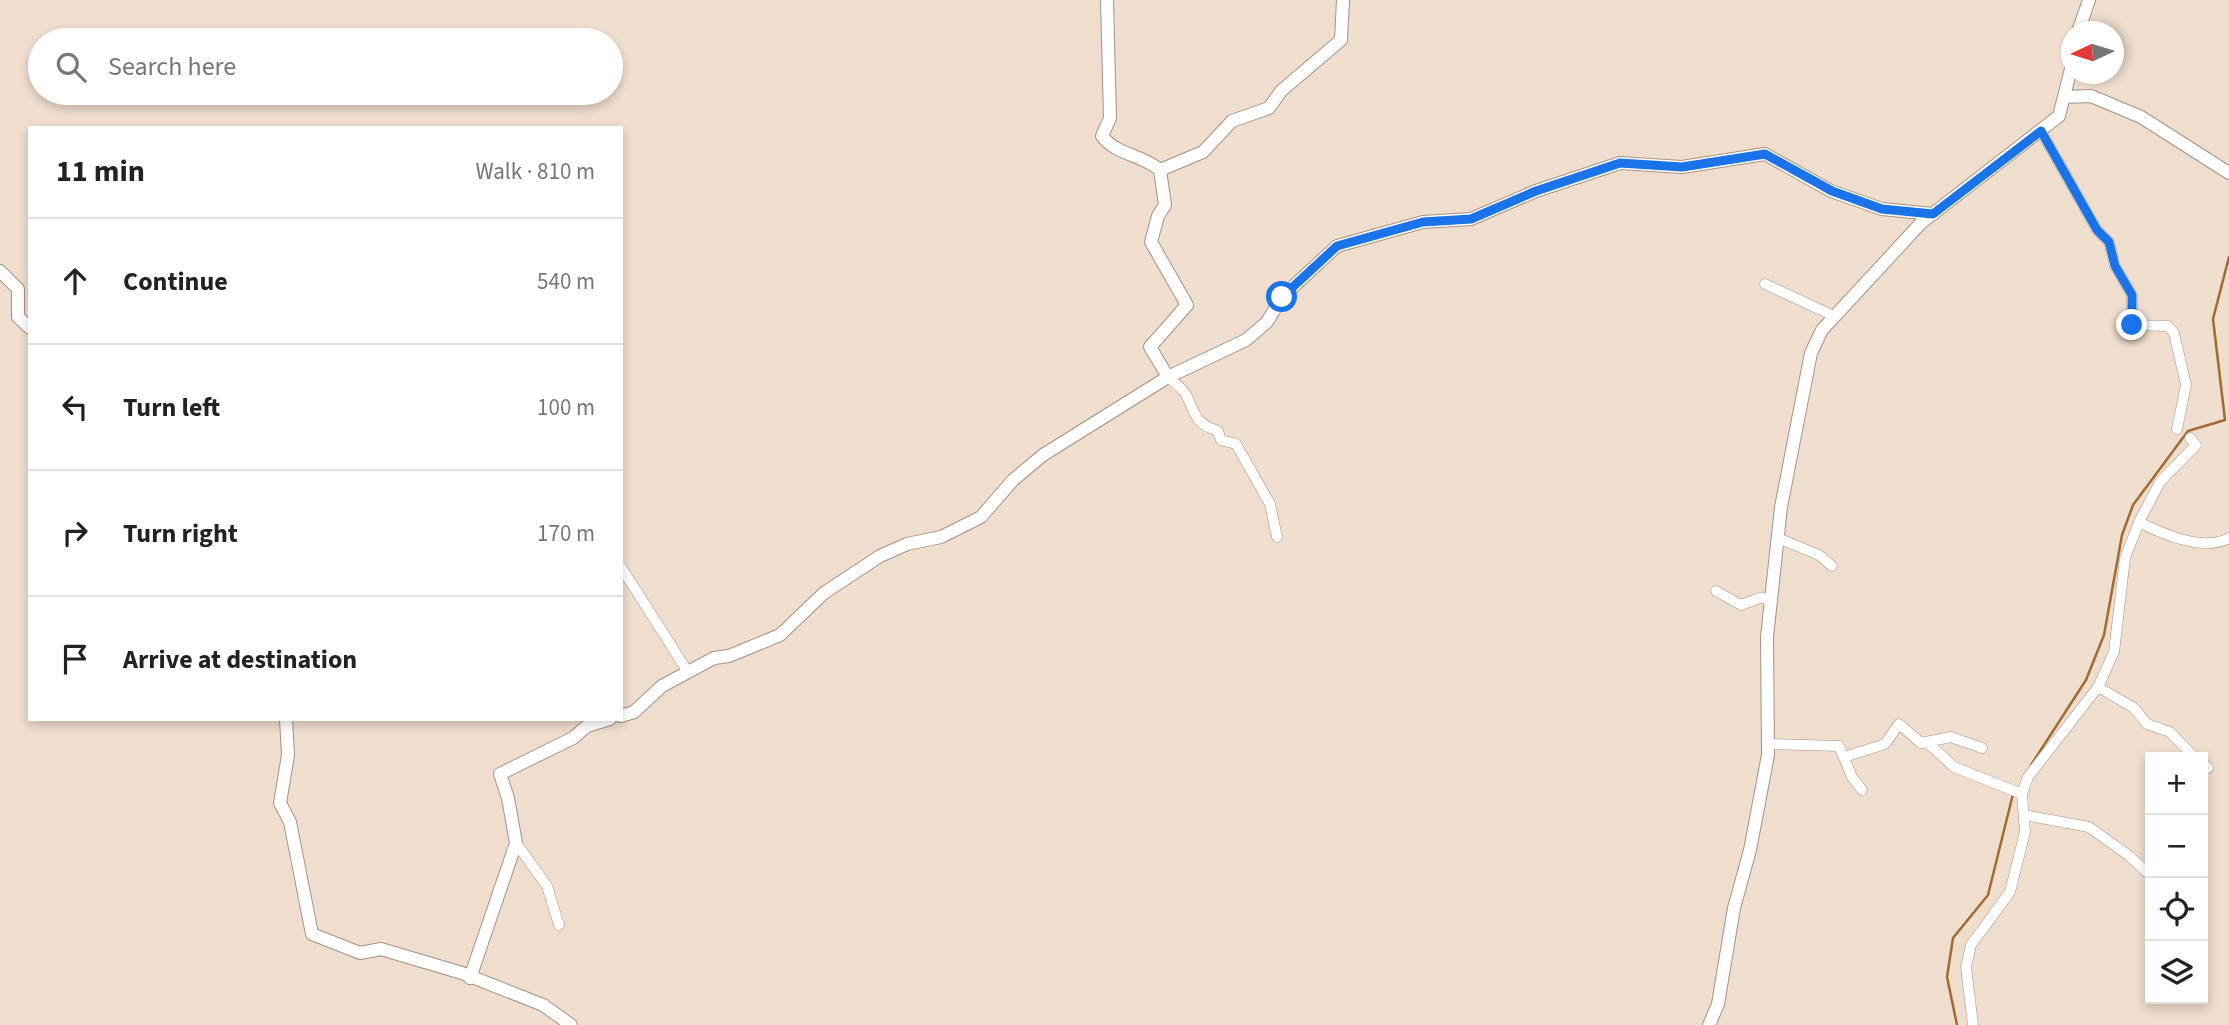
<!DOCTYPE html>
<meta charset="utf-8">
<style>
body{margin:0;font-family:"Source Sans 3",sans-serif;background:#f6f6f6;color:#222}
.controls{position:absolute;right:21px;bottom:21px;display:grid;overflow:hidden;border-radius:0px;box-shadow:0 4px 10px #0003}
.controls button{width:63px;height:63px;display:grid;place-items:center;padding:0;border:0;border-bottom:2px solid #e0e0e0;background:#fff;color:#222;font:35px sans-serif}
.compass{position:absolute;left:2061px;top:21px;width:63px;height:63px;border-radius:50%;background:#fff;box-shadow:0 4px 10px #0003;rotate:266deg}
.stop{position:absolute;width:21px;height:21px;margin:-16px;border:5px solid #1a73e8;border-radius:50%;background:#fff}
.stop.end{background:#1a73e8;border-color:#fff;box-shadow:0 2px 7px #0008}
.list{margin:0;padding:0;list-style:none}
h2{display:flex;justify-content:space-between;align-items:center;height:91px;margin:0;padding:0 28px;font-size:30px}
h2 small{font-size:23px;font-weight:400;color:#767676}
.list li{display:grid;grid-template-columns:46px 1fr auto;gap:21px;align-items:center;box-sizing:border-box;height:126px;padding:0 28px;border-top:2px solid #e0e0e0}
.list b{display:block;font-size:26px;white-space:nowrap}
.list em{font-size:23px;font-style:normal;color:#767676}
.icon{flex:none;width:38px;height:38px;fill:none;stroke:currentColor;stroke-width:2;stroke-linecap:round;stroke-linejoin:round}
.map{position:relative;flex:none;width:2229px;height:1025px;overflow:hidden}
.search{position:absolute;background:#fff;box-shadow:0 4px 10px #0003;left:28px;top:28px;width:595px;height:77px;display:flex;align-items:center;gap:18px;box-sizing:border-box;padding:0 24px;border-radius:38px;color:#767676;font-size:26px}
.panel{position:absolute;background:#fff;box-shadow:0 4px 10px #0003;left:28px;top:126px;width:595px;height:595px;border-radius:0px}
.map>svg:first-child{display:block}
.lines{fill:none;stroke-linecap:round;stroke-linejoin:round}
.stream{stroke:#a26b34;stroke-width:2.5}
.minor-casing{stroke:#a49385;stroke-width:11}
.tertiary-casing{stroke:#a49385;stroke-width:14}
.minor{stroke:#fff;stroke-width:10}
.tertiary{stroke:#fff;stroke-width:12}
.route{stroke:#1a73e8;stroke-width:9}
</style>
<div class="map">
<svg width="2229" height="1025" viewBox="0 0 2229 1025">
<rect width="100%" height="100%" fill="#efddcd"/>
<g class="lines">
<g class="stream">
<path d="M2031 765 2086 680 2104 635 2122 535 2133 505 2188 431 2225 420 2213 319 2229 257"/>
<path d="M1957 1025 1947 977 1953 938 1988 895 2013 794"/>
</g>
<defs>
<g id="minor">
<path d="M2041 131 2097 230 2109 242 2115 266 2132 295V325L2168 326 2174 333 2186 385 2177 429"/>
<path d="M1765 284 1834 316"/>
<path d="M1168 377C1173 382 1181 387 1185 393 1197 414 1192 422 1218 431L1221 440 1236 444 1270 504 1277 537"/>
<path d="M2139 522C2162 534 2204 552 2229 538"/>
<path d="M1778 538 1819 555 1832 566"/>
<path d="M621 567 688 672"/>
<path d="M1716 591 1741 605 1760 598 1772 599"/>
<path d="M2098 687 2134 708 2147 724 2170 732 2194 757"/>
<path d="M1768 744 1839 746 1852 777 1862 790"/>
<path d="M1929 744 1954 767 2022 794"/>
<path d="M1844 757 1885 744 1899 724 1921 743 1951 737 1982 748"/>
<path d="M2203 764 2208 768"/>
<path d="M2024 815 2089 827 2128 855 2150 875"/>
<path d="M516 843 547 886 559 925"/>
<path d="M1973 1025 1966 967 1971 945 2010 892 2025 832 2022 794 2028 777 2098 687 2114 652 2125 558 2139 522 2160 482 2196 445 2190 438"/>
</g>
<g id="tertiary">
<path d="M1107 0 1110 118 1102 136C1116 155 1141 154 1160 170L1165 205 1158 216 1151 242 1187 305 1150 347 1168 377"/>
<path d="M2078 32 2089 0"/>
<path d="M2065 97 2091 96 2141 117 2229 173"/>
<path d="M1160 170 1203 152 1232 121 1269 108 1281 91 1341 40 1343 0"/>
<path d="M0 271 18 289V317L30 328"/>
<path d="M621 716 634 712 662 686 714 658 729 656 780 635 824 593 880 556 907 544 941 537 981 517 1013 480 1043 455 1168 377 1246 340 1267 322 1282 297 1337 246 1423 222 1471 219 1536 191 1620 163 1682 167 1765 154 1831 191 1882 209 1933 214"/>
<path d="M286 719 288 755 280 803 290 822 312 934 360 953 381 949 462 973 543 1005 571 1025"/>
<path d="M470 978 516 843 508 798 500 774 573 738 587 726 610 719"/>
<path d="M1709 1025 1718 1004 1734 908 1750 850 1768 755 1767 637 1781 507 1811 353 1822 330 1921 223 2059 116 2072 65"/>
</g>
</defs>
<use href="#minor" class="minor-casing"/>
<use href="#tertiary" class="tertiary-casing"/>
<use href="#minor" class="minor"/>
<use href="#tertiary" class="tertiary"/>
</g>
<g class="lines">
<path class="route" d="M1282 297 1337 246 1423 222 1471 219 1536 191 1620 163 1682 167 1765 154 1832 191 1882 209 1933 214 2041 131 2097 230 2109 242 2115 266 2132 295V325"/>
</g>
</svg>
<div class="controls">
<button>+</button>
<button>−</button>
<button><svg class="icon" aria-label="locate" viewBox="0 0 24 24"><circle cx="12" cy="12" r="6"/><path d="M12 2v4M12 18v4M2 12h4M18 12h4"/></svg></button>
<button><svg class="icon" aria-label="layers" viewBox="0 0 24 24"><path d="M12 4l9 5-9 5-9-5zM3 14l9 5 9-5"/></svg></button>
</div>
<svg class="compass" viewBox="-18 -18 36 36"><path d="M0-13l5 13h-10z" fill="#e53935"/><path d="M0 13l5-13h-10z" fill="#767676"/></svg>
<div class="stop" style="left:1282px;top:297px"></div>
<div class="stop end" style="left:2132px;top:325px"></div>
<div class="search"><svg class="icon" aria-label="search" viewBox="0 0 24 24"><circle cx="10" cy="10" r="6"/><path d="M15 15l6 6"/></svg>Search here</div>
<section class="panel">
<h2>11 min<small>Walk · 810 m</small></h2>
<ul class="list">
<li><svg class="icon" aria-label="ahead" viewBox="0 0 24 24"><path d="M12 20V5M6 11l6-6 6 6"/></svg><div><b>Continue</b></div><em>540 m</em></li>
<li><svg class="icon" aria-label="left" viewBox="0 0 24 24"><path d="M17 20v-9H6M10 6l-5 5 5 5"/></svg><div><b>Turn left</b></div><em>100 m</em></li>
<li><svg class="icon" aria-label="right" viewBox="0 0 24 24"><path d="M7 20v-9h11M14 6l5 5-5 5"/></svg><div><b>Turn right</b></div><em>170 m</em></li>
<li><svg class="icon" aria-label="arrive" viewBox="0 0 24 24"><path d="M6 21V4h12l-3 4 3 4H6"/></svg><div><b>Arrive at destination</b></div></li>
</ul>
</section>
</div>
